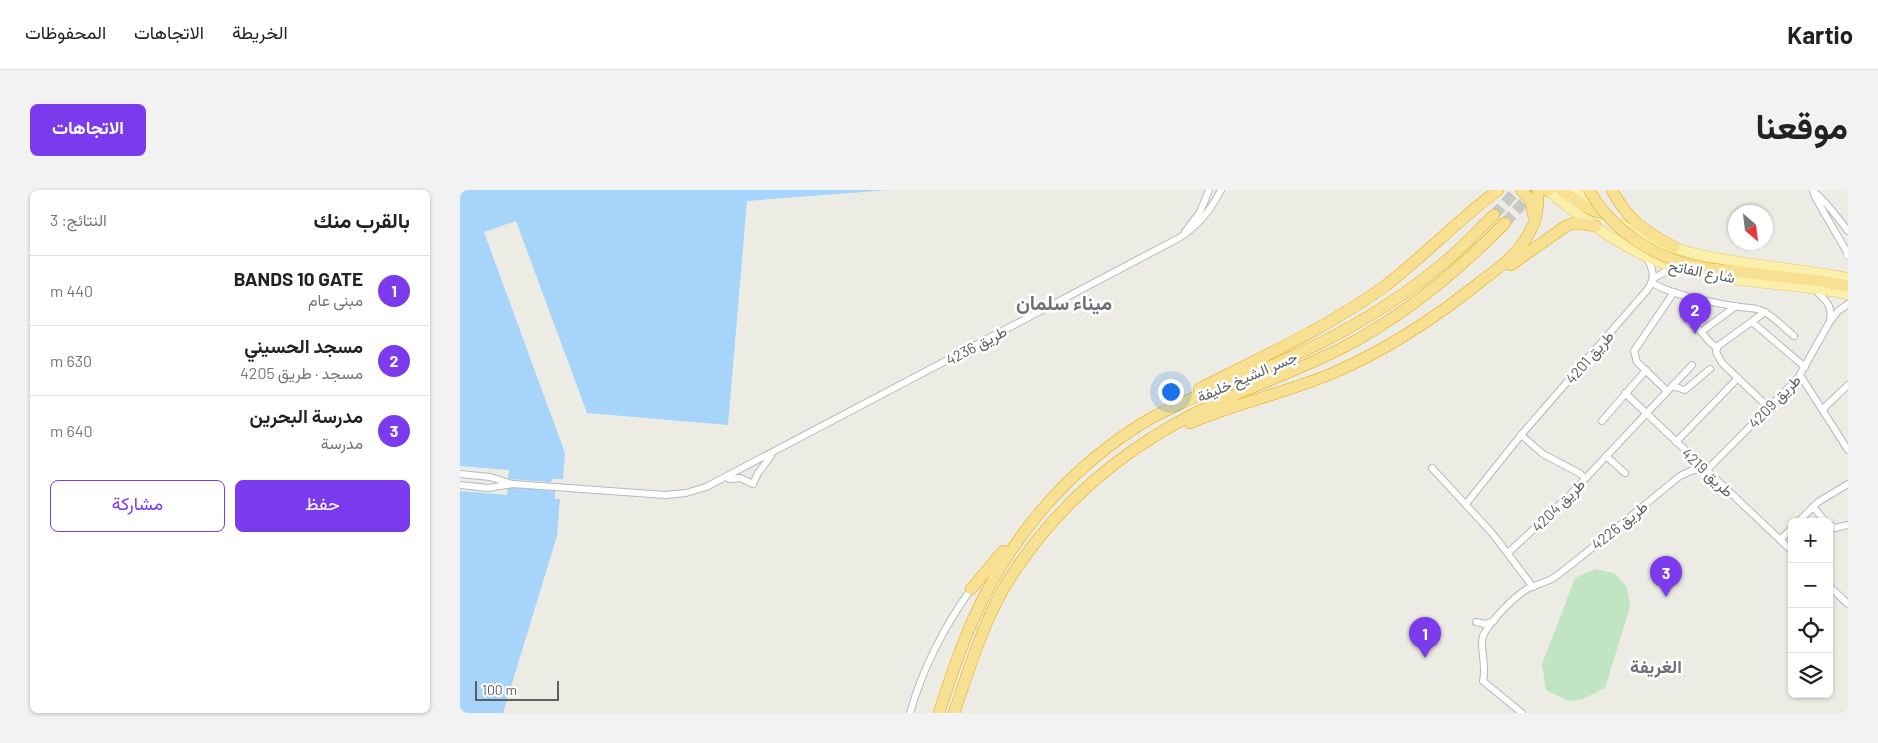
<!DOCTYPE html>
<html lang="ar">
<meta charset="utf-8">
<style>
body{margin:0;font-family:Barlow,Vazirmatn,sans-serif;background:#f2f2f2;color:#222;direction:rtl}
.controls{position:absolute;right:15px;bottom:15px;display:grid;overflow:hidden;border-radius:8px;box-shadow:0 1px 4px #0004}
.controls button{width:45px;height:45px;display:grid;place-items:center;padding:0;border:0;border-bottom:1px solid #e0e0e0;background:#fff;color:#222;font:25px sans-serif}
.compass{position:absolute;left:1268px;top:15px;width:45px;height:45px;border-radius:50%;background:#fff;box-shadow:0 1px 4px #0004;rotate:152deg}
.scale{position:absolute;left:15px;bottom:12px;width:84px;box-sizing:border-box;padding-left:5px;border:2px solid #5c5f63;border-top:0;font-size:14px;line-height:18px;white-space:nowrap;color:#5c5f63;-webkit-text-stroke:4px #fff;paint-order:stroke}
.you{position:absolute;left:710px;top:201px;width:18px;height:18px;margin:-12px;border:4px solid #fff;border-radius:50%;background:#1a73e8;box-shadow:0 0 0 8px #1a73e833}
.badge{display:grid;place-items:center;width:32px;height:32px;border-radius:50%;background:#7c3aed;color:#fff;font-size:16px;font-weight:700}
.pin{position:absolute;translate:-50% -41px;filter:drop-shadow(0 1px 2px #0008)}
.pin::after{content:'';position:absolute;top:26px;width:18px;height:15px;background:inherit;clip-path:polygon(0 0,100% 0,50% 100%)}
.list{margin:0;padding:0;list-style:none}
h2{display:flex;justify-content:space-between;align-items:center;height:65px;margin:0;padding:0 20px;font-size:21px}
h2 small{font-size:16px;font-weight:400;color:#767676}
.list li{display:grid;grid-template-columns:32px 1fr auto;gap:15px;align-items:center;box-sizing:border-box;height:70px;padding:0 20px;border-top:1px solid #e0e0e0}
.list b{display:block;font-size:19px;white-space:nowrap}
.list p{margin:0;font-size:16px;white-space:nowrap;color:#767676}
.list em{font-size:16px;font-style:normal;color:#767676}
.actions{display:flex;gap:10px;padding:15px 20px}
.actions a{flex:1;padding:11px 0;border:1px solid #7c3aed;border-radius:8px;text-align:center;font-size:18px;color:#7c3aed}
.actions .main{background:#7c3aed;color:#fff}
.icon{flex:none;width:28px;height:28px;fill:none;stroke:currentColor;stroke-width:2;stroke-linecap:round;stroke-linejoin:round}
.map{position:relative;flex:none;width:1388px;height:523px;overflow:hidden;direction:ltr;border-radius:8px}
header{display:flex;align-items:center;gap:30px;box-sizing:border-box;height:70px;padding:0 25px;background:#fff;border-bottom:1px solid #e0e0e0}
header strong{font-size:24px}
nav{display:flex;gap:28px;margin-inline-start:auto;font-size:18px}
.intro{display:flex;align-items:center;justify-content:space-between;box-sizing:border-box;height:120px;padding:0 30px}
h1{margin:0;font-size:35px}
.button{padding:12px 22px;border-radius:8px;background:#7c3aed;color:#fff;font-size:18px;font-weight:700}
main{display:flex;gap:30px;padding:0 30px}
aside{flex:1;background:#fff;border-radius:8px;box-shadow:0 1px 4px #0004}
.map>svg:first-child{display:block}
.green{fill:#c1e4c2}
.water{fill:#a7d4fb}
.lines{fill:none;stroke-linecap:round;stroke-linejoin:round}
.motorway-tunnel{stroke:#c9c9c4;stroke-width:11;stroke-dasharray:11 5.5;stroke-linecap:butt}
.minor-casing{stroke:#b6b9bd;stroke-width:8}
.tertiary-casing{stroke:#b6b9bd;stroke-width:9}
.primary-casing{stroke:#eac760;stroke-width:11}
.motorway-casing{stroke:#e6a70c;stroke-width:12}
.minor{stroke:#fff;stroke-width:6}
.tertiary{stroke:#fff;stroke-width:8}
.primary{stroke:#fbf0ab;stroke-width:10}
.motorway{stroke:#f7e091;stroke-width:11}
.motorway-bridge-casing{stroke:#e6a70c;stroke-width:12;stroke-linecap:butt}
.motorway-bridge{stroke:#f7e091;stroke-width:11}
.labels{text-anchor:middle;dominant-baseline:central;stroke-width:5;stroke-linejoin:round;paint-order:stroke}
.street-label{font-size:15px;fill:#5c5f63;stroke:#fff}
.quarter-label{font-size:18px;font-weight:bold;fill:#6d7175;stroke:#fff}
.district-label{font-size:20px;font-weight:bold;fill:#6d7175;stroke:#fff}
</style>
<header>
<strong>Kartio</strong>
<nav><a>الخريطة</a><a>الاتجاهات</a><a>المحفوظات</a></nav>
</header>
<div class="intro"><h1>موقعنا</h1><a class="button">الاتجاهات</a></div>
<main>
<div class="map">
<svg width="1388" height="523" viewBox="0 0 1388 523">
<rect width="100%" height="100%" fill="#edece4"/>
<path class="green" d="M1135 379 1154 383 1167 397 1170 417 1145 498 1123 509 1108 511 1086 500 1082 474 1115 388Z"/>
<g class="water">
<path d="M0 0H429L287 11 268 235 127 223 56 31 24 42 105 263 103 289H92L91 292 48 289 49 280 0 276Z"/>
<path d="M48 297 95 301V309H100L97 346 43 523H0V301L47 305Z"/>
</g>
<g class="lines">
<g class="motorway-tunnel">
<path d="M1034 25 1057 0"/>
<path d="M1045 33 1074 1"/>
</g>
<defs>
<g id="minor">
<path d="M1353 1C1367 12 1377 27 1388 41"/>
<path d="M1354 2 1355 7 1388 64"/>
<path d="M725 42 740 22 749 0"/>
<path d="M1194 88 1214 77"/>
<path d="M1192 93C1216 106 1246 111 1273 116 1282 118 1292 117 1300 120 1313 125 1323 137 1334 146"/>
<path d="M1355 100C1364 108 1373 116 1370 129"/>
<path d="M1240 109 1224 126C1229 133 1234 135 1239 140 1246 146 1249 153 1257 158"/>
<path d="M1305 122 1258 156 1256 162 1262 173 1308 217"/>
<path d="M1292 132 1345 177"/>
<path d="M1241 142 1276 116"/>
<path d="M1340 185 1388 260"/>
<path d="M1212 196 1225 200 1250 179"/>
<path d="M1207 201 1177 172 1174 161 1214 102"/>
<path d="M1165 203 1332 361"/>
<path d="M1363 219 1388 195"/>
<path d="M1142 231 1186 180"/>
<path d="M1061 245 1083 264 1119 283 1125 288"/>
<path d="M1216 252 1277 189"/>
<path d="M1146 266 1165 283"/>
<path d="M972 278 1032 343 1073 397"/>
<path d="M1247 280 1338 188 1369 133 1378 121 1388 114"/>
<path d="M0 284 30 287 52 294"/>
<path d="M269 289 280 288 293 294 298 283 311 266"/>
<path d="M0 295 28 298 53 294 205 305 226 303 246 297 719 48C739 35 750 21 761 0"/>
<path d="M1006 314 1061 245 1188 99C1195 88 1194 79 1186 68"/>
<path d="M1353 317 1366 332"/>
<path d="M1338 332 1358 312 1388 294"/>
<path d="M1369 335 1375 338 1388 335"/>
<path d="M1320 350 1332 338"/>
<path d="M1048 363 1108 307 1232 175"/>
<path d="M1369 396 1388 414"/>
<path d="M1016 432 1025 434 1034 431"/>
<path d="M450 523C463 477 484 437 511 399"/>
<path d="M1062 523 1023 491C1027 475 1019 456 1023 446 1029 432 1054 407 1067 399 1076 394 1086 393 1095 387 1137 355 1178 320 1220 286L1233 280H1247"/>
</g>
<path id="tertiary" d="M1388 64V65"/>
<g id="primary">
<path d="M1087 0C1121 28 1172 65 1214 77 1270 93 1331 93 1388 104"/>
<path d="M1113 0 1139 20"/>
<path d="M1162 35C1226 75 1315 73 1388 88"/>
</g>
<g id="motorway">
<path d="M1061 0 1071 10 1073 24"/>
<path d="M1088 0V1"/>
<path d="M1101 0C1114 9 1127 21 1144 23"/>
<path d="M1152 0C1167 29 1185 42 1214 57"/>
<path d="M1051 75 1106 36 1115 33 1136 36"/>
<path d="M1243 78 1361 91 1388 96"/>
<path d="M739 199C802 167 867 138 925 96 964 66 998 30 1038 0"/>
<path d="M730 233C776 213 826 203 873 183 927 160 978 126 1024 89 1039 78 1055 66 1065 50 1076 34 1079 19 1078 0"/>
<path d="M511 399 543 361"/>
<path d="M479 523C489 492 499 461 512 432 546 354 601 287 672 240 714 211 773 194 820 172 880 146 936 113 986 71 1003 57 1018 40 1034 25"/>
<path d="M494 523C511 474 526 422 556 379 606 305 674 251 754 214 797 194 842 179 884 157 945 125 997 82 1045 33"/>
</g>
</defs>
<use href="#minor" class="minor-casing"/>
<use href="#tertiary" class="tertiary-casing"/>
<use href="#primary" class="primary-casing"/>
<use href="#motorway" class="motorway-casing"/>
<use href="#minor" class="minor"/>
<use href="#tertiary" class="tertiary"/>
<use href="#primary" class="primary"/>
<use href="#motorway" class="motorway"/>
<defs>
<path id="motorway-bridge" d="M1129 0C1153 42 1196 69 1243 78"/>
</defs>
<use href="#motorway-bridge" class="motorway-bridge-casing"/>
<use href="#motorway-bridge" class="motorway-bridge"/>
</g>
<g class="labels">
<g class="street-label">
<text transform="translate(1242 81) rotate(11)">شارع الفاتح</text>
<text transform="translate(516 155) rotate(-28)">طريق 4236</text>
<text transform="translate(1129 167) rotate(-49)">طريق 4201</text>
<text transform="translate(787 186) rotate(-23)">جسر الشيخ خليفة</text>
<text transform="translate(1314 211) rotate(-46)">طريق 4209</text>
<text transform="translate(1248 282) rotate(43)">طريق 4219</text>
<text transform="translate(1098 315) rotate(-45)">طريق 4204</text>
<text transform="translate(1159 335) rotate(-39)">طريق 4226</text>
</g>
<g class="quarter-label">
<text x="1196" y="476">الغريفة</text>
</g>
<g class="district-label">
<text x="604" y="112">ميناء سلمان</text>
</g>
</g>
</svg>
<div class="controls">
<button>+</button>
<button>−</button>
<button><svg class="icon" aria-label="locate" viewBox="0 0 24 24"><circle cx="12" cy="12" r="6"/><path d="M12 2v4M12 18v4M2 12h4M18 12h4"/></svg></button>
<button><svg class="icon" aria-label="layers" viewBox="0 0 24 24"><path d="M12 4l9 5-9 5-9-5zM3 14l9 5 9-5"/></svg></button>
</div>
<svg class="compass" viewBox="-18 -18 36 36"><path d="M0-13l5 13h-10z" fill="#e53935"/><path d="M0 13l5-13h-10z" fill="#767676"/></svg>
<div class="scale">100 m</div>
<div class="you"></div>
<div class="pin badge" style="left:965px;top:468px">1</div>
<div class="pin badge" style="left:1235px;top:144px">2</div>
<div class="pin badge" style="left:1206px;top:407px">3</div>
</div>
<aside>
<h2>بالقرب منك<small>النتائج: 3</small></h2>
<ul class="list">
<li><span class="badge">1</span><div><b>BANDS 10 GATE</b><p>مبنى عام</p></div><em>440 m</em></li>
<li><span class="badge">2</span><div><b>مسجد الحسيني</b><p>مسجد · طريق 4205</p></div><em>630 m</em></li>
<li><span class="badge">3</span><div><b>مدرسة البحرين</b><p>مدرسة</p></div><em>640 m</em></li>
</ul>
<div class="actions"><a class="main">حفظ</a><a>مشاركة</a></div>
</aside>
</main>
